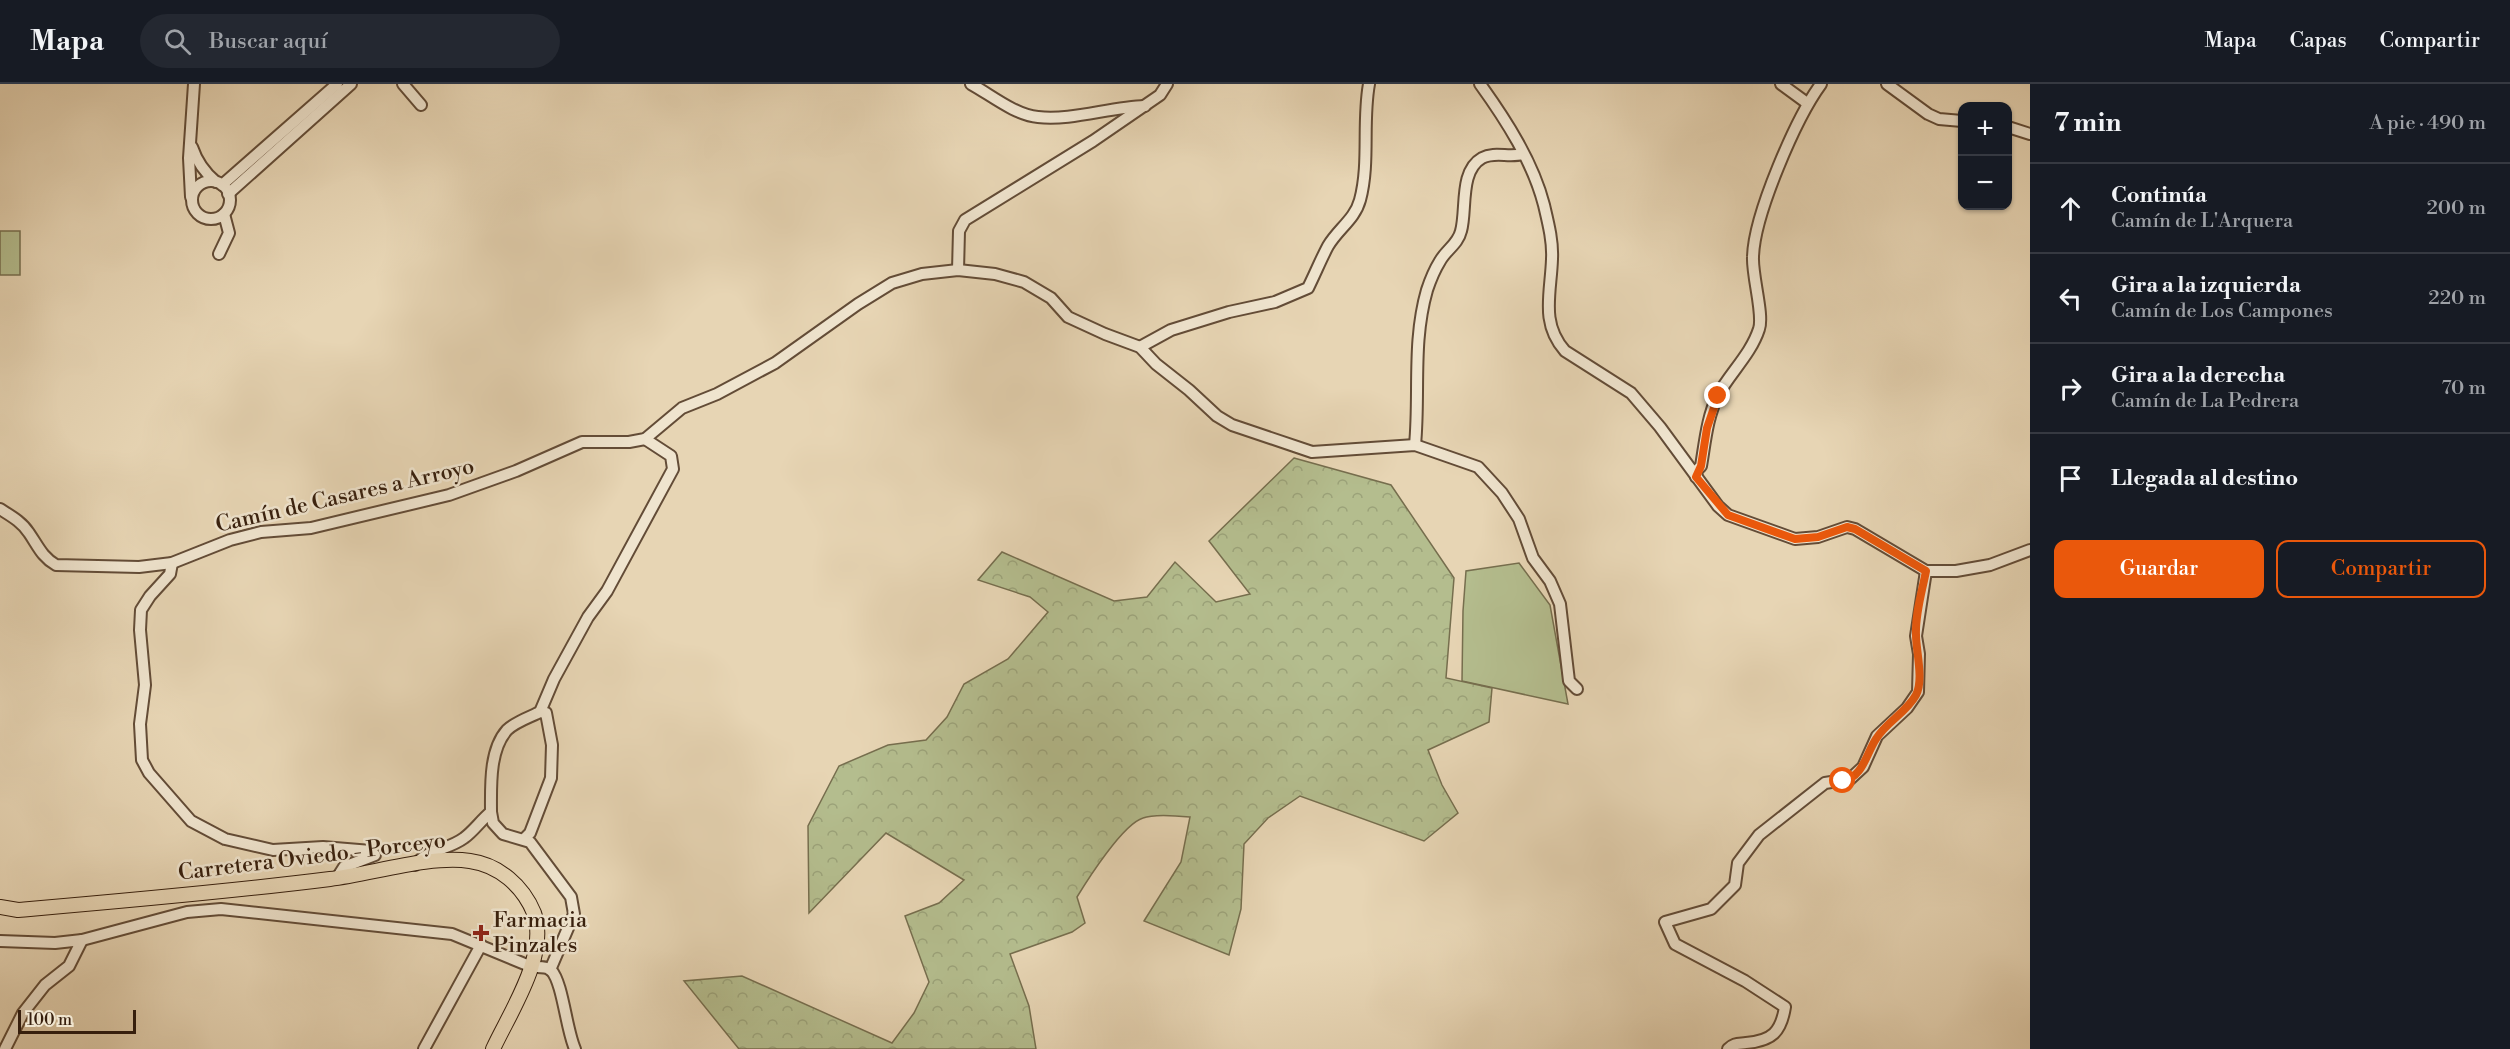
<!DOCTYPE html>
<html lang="es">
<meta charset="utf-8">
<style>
body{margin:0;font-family:"Libre Bodoni",serif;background:#242831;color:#f1f3f6}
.controls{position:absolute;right:18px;top:18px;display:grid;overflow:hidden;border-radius:12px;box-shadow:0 2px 4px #0004}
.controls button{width:54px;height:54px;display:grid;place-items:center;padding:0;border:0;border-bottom:2px solid #363941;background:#171b24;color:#f1f3f6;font:30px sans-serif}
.scale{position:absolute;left:18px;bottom:15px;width:118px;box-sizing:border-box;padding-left:6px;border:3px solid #371f0d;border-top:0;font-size:16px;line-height:21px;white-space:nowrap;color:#371f0d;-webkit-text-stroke:4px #efe4ce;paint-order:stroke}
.stop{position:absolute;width:18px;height:18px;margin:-14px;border:4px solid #ea580c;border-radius:50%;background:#fff}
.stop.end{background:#ea580c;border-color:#fff;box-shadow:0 2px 6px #0008}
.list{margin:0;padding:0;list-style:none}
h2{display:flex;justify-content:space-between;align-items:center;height:78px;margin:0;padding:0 24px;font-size:26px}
h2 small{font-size:20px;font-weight:400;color:#9ea1a6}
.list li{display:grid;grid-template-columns:39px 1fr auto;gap:18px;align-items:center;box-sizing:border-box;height:90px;padding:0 24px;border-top:2px solid #363941}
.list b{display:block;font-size:22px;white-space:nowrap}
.list p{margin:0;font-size:20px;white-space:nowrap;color:#9ea1a6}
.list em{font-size:20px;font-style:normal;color:#9ea1a6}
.actions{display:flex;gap:12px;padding:18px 24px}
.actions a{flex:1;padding:14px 0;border:2px solid #ea580c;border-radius:12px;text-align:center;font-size:21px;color:#ea580c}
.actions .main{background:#ea580c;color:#fff}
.icon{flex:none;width:33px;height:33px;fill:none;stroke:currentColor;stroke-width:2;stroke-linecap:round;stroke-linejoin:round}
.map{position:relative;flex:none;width:2030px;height:965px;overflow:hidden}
header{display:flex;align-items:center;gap:36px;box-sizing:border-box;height:84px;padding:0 30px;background:#171b24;border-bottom:2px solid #363941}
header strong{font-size:28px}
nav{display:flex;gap:33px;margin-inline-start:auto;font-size:21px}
.search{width:420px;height:54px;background:#242831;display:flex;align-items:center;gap:15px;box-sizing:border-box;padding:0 21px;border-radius:33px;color:#9ea1a6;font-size:22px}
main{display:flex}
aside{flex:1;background:#171b24}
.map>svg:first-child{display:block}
.green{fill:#b4bd8e;stroke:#766e4e;stroke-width:1.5}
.forest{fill:url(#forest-crowns);stroke:#766e4e;stroke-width:1.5}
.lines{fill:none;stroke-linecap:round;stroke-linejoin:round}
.minor-casing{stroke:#634c37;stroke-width:14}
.major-casing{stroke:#371f0d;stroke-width:16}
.minor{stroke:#efe4ce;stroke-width:10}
.major{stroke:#e7d5b4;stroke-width:14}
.route{stroke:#ea580c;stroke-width:8}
.poi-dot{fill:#8f2418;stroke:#efe4ce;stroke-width:2}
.labels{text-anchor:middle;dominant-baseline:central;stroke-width:5;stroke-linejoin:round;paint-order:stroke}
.street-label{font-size:22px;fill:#371f0d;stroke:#efe4ce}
.poi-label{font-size:22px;fill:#371f0d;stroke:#efe4ce;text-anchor:start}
</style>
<header>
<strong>Mapa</strong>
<div class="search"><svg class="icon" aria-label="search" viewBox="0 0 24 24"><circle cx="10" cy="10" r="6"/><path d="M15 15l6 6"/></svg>Buscar aquí</div>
<nav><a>Mapa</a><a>Capas</a><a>Compartir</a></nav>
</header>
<main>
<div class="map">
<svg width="2030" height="965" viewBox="0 0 2030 965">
<defs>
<pattern id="forest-crowns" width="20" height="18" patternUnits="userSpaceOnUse" patternTransform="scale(1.5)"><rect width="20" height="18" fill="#b4bd8e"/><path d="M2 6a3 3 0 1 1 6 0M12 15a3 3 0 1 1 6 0" fill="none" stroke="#9ba279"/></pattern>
</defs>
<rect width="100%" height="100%" fill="#e7d5b4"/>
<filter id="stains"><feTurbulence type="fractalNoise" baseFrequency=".00333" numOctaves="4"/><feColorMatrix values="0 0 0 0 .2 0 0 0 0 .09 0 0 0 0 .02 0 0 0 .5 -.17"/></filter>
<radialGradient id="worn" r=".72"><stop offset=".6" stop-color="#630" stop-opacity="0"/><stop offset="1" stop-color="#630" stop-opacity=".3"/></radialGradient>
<g class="green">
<rect x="0" y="147" width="20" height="44"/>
<path d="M1519 479 1550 521 1568 620 1462 597 1463 527 1466 487Z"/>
</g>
<path class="forest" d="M1294 374 1391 401 1454 494 1446 594 1492 604 1489 638 1428 666 1442 701 1458 729 1424 757 1300 712 1268 734 1244 760 1241 825 1229 871 1144 837 1181 778 1190 733C1180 732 1153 730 1143 734 1123 740 1088 795 1077 813L1085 839 1072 848 1010 870 1029 922 1036 965H739L684 897 742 892 892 959 914 929 929 898 905 832 939 819 964 796 886 749 809 829 808 742 839 682 888 661 926 656 947 633 964 600 1008 575 1048 528 1030 513 978 496 1002 468 1114 517 1147 513 1175 478 1216 518 1250 510 1209 457Z"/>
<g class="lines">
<defs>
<g id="minor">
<path d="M403 0 421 21"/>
<path d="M971 0C991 11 1015 31 1038 33 1071 37 1110 23 1145 22"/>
<path d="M1480 0C1506 36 1533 78 1544 121 1548 138 1553 157 1552 175 1551 209 1540 239 1565 267L1631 309 1660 343 1718 422 1728 431 1795 455 1818 453 1847 443 1855 445 1926 487"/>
<path d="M1781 0 1807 19"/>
<path d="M1887 0 1928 30 1939 35 1962 37"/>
<path d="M2008 43 2030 50"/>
<path d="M192 63C197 78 204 88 216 98"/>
<circle cx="211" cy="116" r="19"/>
<path d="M222 101 337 0"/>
<path d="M228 110 351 0"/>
<path d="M191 113 189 74 194 0"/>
<path d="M219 170 229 149 224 130"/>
<path d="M958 186 959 147 965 136 1093 57 1160 11 1167 0"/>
<path d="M1140 263 1171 246 1229 228 1275 218 1308 204C1315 190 1321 175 1328 162 1338 145 1355 135 1360 116 1370 79 1362 38 1369 0"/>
<path d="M1415 361C1420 309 1412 258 1427 206 1430 197 1435 185 1440 177 1446 166 1458 160 1461 147 1467 126 1459 87 1482 74 1495 67 1509 74 1522 70"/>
<path d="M1696 393 1697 386 1701 382C1705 359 1707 333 1718 311 1730 289 1751 270 1759 245 1764 231 1752 192 1753 173 1754 131 1796 34 1821 0"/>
<path d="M0 425C11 432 22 438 29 449 38 462 42 473 56 481L139 483 172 479 230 456 261 448 311 444 449 411 516 387 582 358H629L645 355 682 324 717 310 775 279 858 220 892 199 922 190 958 186 995 190 1024 198 1051 214 1068 233 1105 250 1140 263 1156 280 1189 306 1217 332 1232 341 1312 368 1415 361 1478 383 1502 409 1519 435 1533 474 1550 497 1560 520 1569 597 1577 605"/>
<path d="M172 479 170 490 150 512 141 526 140 546 145 601 140 640 142 676 149 689 191 737 225 755 273 766 323 763 371 767 375 771 344 783 337 794"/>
<path d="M1926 487H1956L1990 481 2030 466"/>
<path d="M540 628 554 595 588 533 607 507 673 385 671 372 645 355"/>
<path d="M491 728C491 703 489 666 507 646 515 638 530 633 540 628L546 629 552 661 551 694 530 749 524 755"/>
<path d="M415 781C428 765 448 766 464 754 474 747 481 736 491 728L493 739 503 750 530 758 571 813 574 830 550 886"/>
<path d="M0 857 55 859 82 856 187 828 221 825 452 850 532 883C538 883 546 882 551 886 563 899 566 945 575 965"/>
<path d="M5 965 23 929 45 901 69 882 82 856"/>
<path d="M424 965 481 861"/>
<path d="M1728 965C1734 959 1738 960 1746 959 1772 957 1781 948 1785 923L1745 897 1675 860 1665 838 1711 825 1735 801 1738 779 1759 751 1825 699 1850 695 1863 683 1877 652 1907 624 1918 608 1919 570 1916 552 1926 487"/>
</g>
<path id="major" d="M0 823 18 826C122 817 227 808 330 795 372 790 429 771 470 777 499 781 523 802 534 829 549 871 510 928 493 965"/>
</defs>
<use href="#minor" class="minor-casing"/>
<use href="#major" class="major-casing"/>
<use href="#minor" class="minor"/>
<use href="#major" class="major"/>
</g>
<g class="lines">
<path class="route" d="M1718 312 1707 344 1701 382 1696 393 1728 431 1795 455 1818 453 1847 443 1855 445 1926 487C1922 508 1915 530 1916 551 1916 567 1924 596 1916 611 1906 629 1886 638 1876 655 1866 670 1863 693 1843 697"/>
</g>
<path class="poi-dot" d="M478 840h6v6h6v6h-6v6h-6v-6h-6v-6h6z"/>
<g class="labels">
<g class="street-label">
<text transform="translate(345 412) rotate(-13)">Camín de Casares a Arroyo</text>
<text transform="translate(312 773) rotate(-7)">Carretera Oviedo - Porceyo</text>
</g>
<g class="poi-label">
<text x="493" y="836">Farmacia<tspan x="493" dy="25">Pinzales</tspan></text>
</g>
</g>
<rect width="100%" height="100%" filter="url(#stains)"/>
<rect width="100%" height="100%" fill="url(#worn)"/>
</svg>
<div class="controls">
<button>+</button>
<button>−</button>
</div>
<div class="scale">100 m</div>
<div class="stop" style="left:1843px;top:697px"></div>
<div class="stop end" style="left:1718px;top:312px"></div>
</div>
<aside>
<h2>7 min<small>A pie · 490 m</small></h2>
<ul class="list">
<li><svg class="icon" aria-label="ahead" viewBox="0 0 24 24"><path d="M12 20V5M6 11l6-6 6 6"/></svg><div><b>Continúa</b><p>Camín de L'Arquera</p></div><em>200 m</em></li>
<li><svg class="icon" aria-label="left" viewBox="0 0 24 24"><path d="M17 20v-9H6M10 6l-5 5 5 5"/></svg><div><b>Gira a la izquierda</b><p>Camín de Los Campones</p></div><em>220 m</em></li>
<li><svg class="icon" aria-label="right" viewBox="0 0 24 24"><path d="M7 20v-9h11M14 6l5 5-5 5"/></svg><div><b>Gira a la derecha</b><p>Camín de La Pedrera</p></div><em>70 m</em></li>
<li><svg class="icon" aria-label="arrive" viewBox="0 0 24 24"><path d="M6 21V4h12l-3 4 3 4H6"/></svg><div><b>Llegada al destino</b></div></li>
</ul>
<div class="actions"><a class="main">Guardar</a><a>Compartir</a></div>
</aside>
</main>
